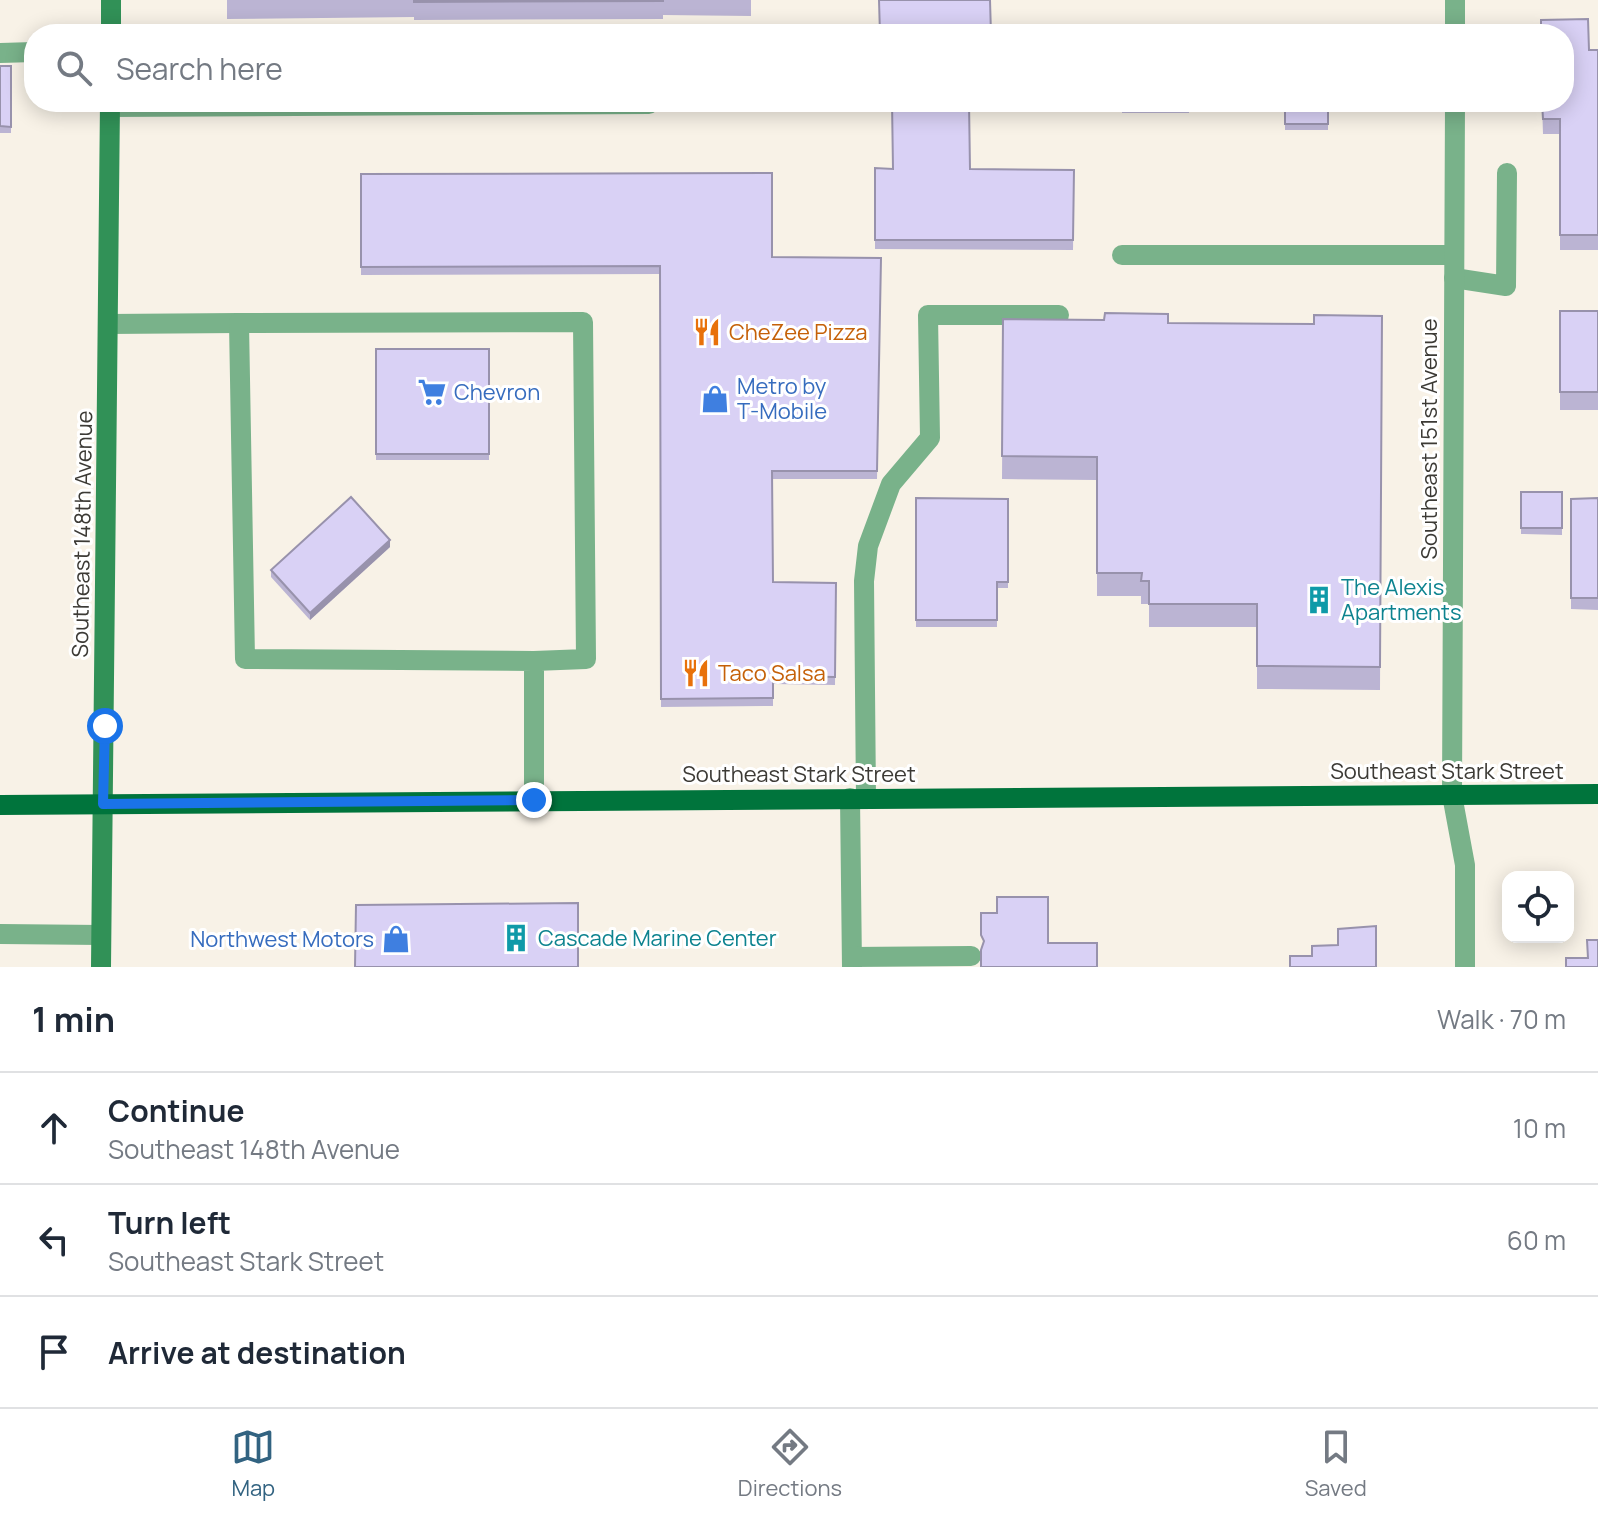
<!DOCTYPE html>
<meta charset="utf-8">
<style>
body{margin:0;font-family:Manrope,sans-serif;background:#f6f6f7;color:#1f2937}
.controls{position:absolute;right:24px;bottom:24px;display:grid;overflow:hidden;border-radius:16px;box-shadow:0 4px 20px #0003}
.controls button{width:72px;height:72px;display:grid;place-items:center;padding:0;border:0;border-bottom:2px solid #e0e1e3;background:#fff;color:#1f2937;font:40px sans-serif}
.stop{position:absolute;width:24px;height:24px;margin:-18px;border:6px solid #1a73e8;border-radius:50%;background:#fff}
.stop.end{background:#1a73e8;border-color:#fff;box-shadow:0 2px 8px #0008}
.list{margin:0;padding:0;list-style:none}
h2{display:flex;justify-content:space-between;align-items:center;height:104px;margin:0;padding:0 32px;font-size:34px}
h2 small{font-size:26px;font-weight:400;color:#747a83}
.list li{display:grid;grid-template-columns:52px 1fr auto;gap:24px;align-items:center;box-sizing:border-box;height:112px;padding:0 32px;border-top:2px solid #e0e1e3}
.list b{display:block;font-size:30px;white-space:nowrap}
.list p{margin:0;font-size:26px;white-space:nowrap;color:#747a83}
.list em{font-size:26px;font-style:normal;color:#747a83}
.icon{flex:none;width:44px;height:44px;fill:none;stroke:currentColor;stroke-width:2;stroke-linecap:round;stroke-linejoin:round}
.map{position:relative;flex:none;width:1598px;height:967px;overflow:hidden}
.search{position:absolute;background:#fff;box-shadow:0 4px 20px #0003;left:24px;right:24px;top:24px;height:88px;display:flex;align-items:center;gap:20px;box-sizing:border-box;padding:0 28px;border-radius:32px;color:#747a83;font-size:30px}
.sheet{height:440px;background:#fff}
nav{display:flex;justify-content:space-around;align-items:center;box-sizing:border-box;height:112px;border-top:2px solid #e0e1e3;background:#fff;font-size:22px;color:#747a83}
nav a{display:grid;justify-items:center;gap:4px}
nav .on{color:#326381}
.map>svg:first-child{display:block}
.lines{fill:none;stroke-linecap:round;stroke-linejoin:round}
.lane{stroke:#79b28a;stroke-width:20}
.street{stroke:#79b28a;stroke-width:20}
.secondary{stroke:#319157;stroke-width:20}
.primary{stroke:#00743c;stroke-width:20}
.wall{fill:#bbb4d3}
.shaded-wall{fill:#9892ac}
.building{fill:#d9d1f5;stroke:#9892ac;stroke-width:2}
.route{stroke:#1a73e8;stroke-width:10}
.labels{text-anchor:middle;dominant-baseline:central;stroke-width:6;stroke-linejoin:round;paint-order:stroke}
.food-label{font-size:22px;fill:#c56008;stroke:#fff;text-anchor:start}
.shop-label{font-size:22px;fill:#366cbe;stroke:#fff;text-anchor:start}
.street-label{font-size:22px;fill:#3c3a35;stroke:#fff}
.culture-label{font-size:22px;fill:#0d838f;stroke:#fff;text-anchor:start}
</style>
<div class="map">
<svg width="1598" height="967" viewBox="0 0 1598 967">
<rect width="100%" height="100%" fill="#f8f2e7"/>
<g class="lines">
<g class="lane">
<path d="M0 53 34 52"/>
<path d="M110 107 649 104"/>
<path d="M1122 255H1454"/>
<path d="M1454 278 1506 286 1507 173"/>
<path d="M108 324 239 323"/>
<path d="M534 661 245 659 239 323 583 322 586 659 534 661V800"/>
<path d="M850 798 852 967"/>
<path d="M866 798 864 581 868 546 891 484 930 438 928 315H1059"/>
<path d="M0 934 101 935"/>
<path d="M852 957 971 956"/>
</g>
<g class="street">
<path d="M1455 34V0"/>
<path d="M1455 102 1452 795 1465 865V967"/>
</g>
<g class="secondary">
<path d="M111 34V0"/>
<path d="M101 967 110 102"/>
</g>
<path class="primary" d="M0 805 1598 794"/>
</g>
<g class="wall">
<path d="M227 0H751V16L663 15V19L414 20V17L227 19Z"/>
<path d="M1598 50V250H1560V134H1543L1542 102Z"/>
<rect x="0" y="66" width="11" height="67"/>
<rect x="1122" y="102" width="67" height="11"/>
<rect x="1285" y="102" width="43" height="28"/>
<path d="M875 168 1074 170 1073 250 875 249Z"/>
<path d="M361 174 772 257 881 258 877 479H772L773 582 836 583 835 685 773 684V706L661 707 660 274 361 275Z"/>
<rect x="1560" y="311" width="38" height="99"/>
<path d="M1382 316 1380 690 1257 689V627H1149V604H1141V596H1097V480L1002 479 1003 319 1168 323 1314 324Z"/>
<rect x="376" y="349" width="113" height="111"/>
<path d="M1521 492H1562V535L1521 534Z"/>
<path d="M916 498 1008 499V588H997V627H916Z"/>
<path d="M1598 498V610L1571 609V499Z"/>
<path d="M390 547 310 620 271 577V570Z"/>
</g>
<path class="shaded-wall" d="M390 540V547L310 620V613Z"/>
<g class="building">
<path d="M414 0H663V1L414 2Z"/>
<path d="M879 0H990L991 34H880Z"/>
<path d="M1588 19 1589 50H1598V235H1560V119H1543L1542 102H1564V34H1541V20Z"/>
<path d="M0 66H11V127L0 126Z"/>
<path d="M892 102H969L970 169 1074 170 1073 240H875V168L893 169Z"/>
<rect x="1285" y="102" width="43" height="22"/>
<path d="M772 173V257L881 258 877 471H772L773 582 836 583 835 677 773 676V698L661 699 660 266 361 267V174Z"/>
<rect x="1560" y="311" width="38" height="81"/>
<path d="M1105 313 1168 314V323L1314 324V315L1382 316 1380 667 1257 666V604H1149V581H1141L1142 573H1097V457L1002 456 1003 319 1104 320Z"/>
<rect x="376" y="349" width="113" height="105"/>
<rect x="1521" y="492" width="41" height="36"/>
<path d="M351 497 390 540 310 613 271 570Z"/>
<path d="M916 498 1008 499V582H997V620H916Z"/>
<path d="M1598 498V598H1571V499Z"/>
<path d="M997 897H1048V943H1097V967H981V950L984 941 981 935V913H997Z"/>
<path d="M578 903V967H355L356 905Z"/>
<path d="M1376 926V967H1290V956H1312V946L1338 945V929Z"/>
<path d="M1587 940H1598V967H1566V958H1588Z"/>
</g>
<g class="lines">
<path class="route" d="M105 726 103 804 534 800"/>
</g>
<defs>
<symbol id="restaurant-bare" viewBox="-9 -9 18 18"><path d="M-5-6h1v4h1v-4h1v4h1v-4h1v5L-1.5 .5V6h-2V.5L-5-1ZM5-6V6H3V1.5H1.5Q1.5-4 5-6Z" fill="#e8710a" stroke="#fff" stroke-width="2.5" paint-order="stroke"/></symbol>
<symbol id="supermarket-bare" viewBox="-9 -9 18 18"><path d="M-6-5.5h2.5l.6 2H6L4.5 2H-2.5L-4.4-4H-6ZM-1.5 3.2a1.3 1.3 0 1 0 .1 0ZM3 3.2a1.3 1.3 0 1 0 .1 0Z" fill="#3f7fe0" stroke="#fff" stroke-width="2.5" paint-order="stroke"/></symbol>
<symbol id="shop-bare" viewBox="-9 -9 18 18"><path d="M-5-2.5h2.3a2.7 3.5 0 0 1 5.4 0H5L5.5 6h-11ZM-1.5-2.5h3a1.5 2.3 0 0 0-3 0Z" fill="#3f7fe0" stroke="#fff" stroke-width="2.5" paint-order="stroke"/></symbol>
<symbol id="building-bare" viewBox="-9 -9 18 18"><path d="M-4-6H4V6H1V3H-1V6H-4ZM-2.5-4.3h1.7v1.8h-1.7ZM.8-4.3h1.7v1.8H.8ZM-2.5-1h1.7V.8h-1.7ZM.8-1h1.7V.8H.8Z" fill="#0f9aa8" stroke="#fff" stroke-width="2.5" paint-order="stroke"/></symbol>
</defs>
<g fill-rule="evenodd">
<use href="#restaurant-bare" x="687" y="312" width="40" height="40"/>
<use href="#supermarket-bare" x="412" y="372" width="40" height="40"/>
<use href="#shop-bare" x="695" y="379" width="40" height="40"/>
<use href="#building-bare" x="1299" y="580" width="40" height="40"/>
<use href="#restaurant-bare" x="676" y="653" width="40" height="40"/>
<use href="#building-bare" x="496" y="918" width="40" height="40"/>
<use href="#shop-bare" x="376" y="919" width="40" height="40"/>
</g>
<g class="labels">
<g class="food-label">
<text x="729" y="332">CheZee Pizza</text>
<text x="718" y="673">Taco Salsa</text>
</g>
<g class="shop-label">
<text x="737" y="386">Metro by<tspan x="737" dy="25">T-Mobile</tspan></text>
<text x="454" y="392">Chevron</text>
<text x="374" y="939" text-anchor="end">Northwest Motors</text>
</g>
<g class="street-label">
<text transform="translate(1429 439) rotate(-90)">Southeast 151st Avenue</text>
<text transform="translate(82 534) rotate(-89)">Southeast 148th Avenue</text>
<text x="1447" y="771">Southeast Stark Street</text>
<text x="799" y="774">Southeast Stark Street</text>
</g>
<g class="culture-label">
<text x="1341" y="587">The Alexis<tspan x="1341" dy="25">Apartments</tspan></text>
<text x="538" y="938">Cascade Marine Center</text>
</g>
</g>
</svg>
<div class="controls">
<button><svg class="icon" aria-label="locate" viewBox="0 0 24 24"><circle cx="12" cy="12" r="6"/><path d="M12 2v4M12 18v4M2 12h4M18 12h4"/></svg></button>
</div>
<div class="stop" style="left:105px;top:726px"></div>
<div class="stop end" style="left:534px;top:800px"></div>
<div class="search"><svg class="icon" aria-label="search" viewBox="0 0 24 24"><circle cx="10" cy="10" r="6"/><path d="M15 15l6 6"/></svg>Search here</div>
</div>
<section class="sheet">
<h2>1 min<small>Walk · 70 m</small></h2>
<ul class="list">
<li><svg class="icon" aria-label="ahead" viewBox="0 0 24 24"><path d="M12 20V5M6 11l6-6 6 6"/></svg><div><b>Continue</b><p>Southeast 148th Avenue</p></div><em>10 m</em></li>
<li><svg class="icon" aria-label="left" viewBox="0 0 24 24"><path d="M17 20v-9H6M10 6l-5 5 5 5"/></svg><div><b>Turn left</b><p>Southeast Stark Street</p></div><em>60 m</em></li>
<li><svg class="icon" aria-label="arrive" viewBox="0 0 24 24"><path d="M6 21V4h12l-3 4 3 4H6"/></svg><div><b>Arrive at destination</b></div></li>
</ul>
</section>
<nav>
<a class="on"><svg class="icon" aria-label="map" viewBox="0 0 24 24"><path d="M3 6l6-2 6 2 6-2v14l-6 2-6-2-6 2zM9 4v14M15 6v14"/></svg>Map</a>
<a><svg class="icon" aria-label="directions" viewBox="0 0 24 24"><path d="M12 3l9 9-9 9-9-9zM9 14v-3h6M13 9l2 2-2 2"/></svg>Directions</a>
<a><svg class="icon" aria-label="saved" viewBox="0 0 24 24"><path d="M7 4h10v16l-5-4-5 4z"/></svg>Saved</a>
</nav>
